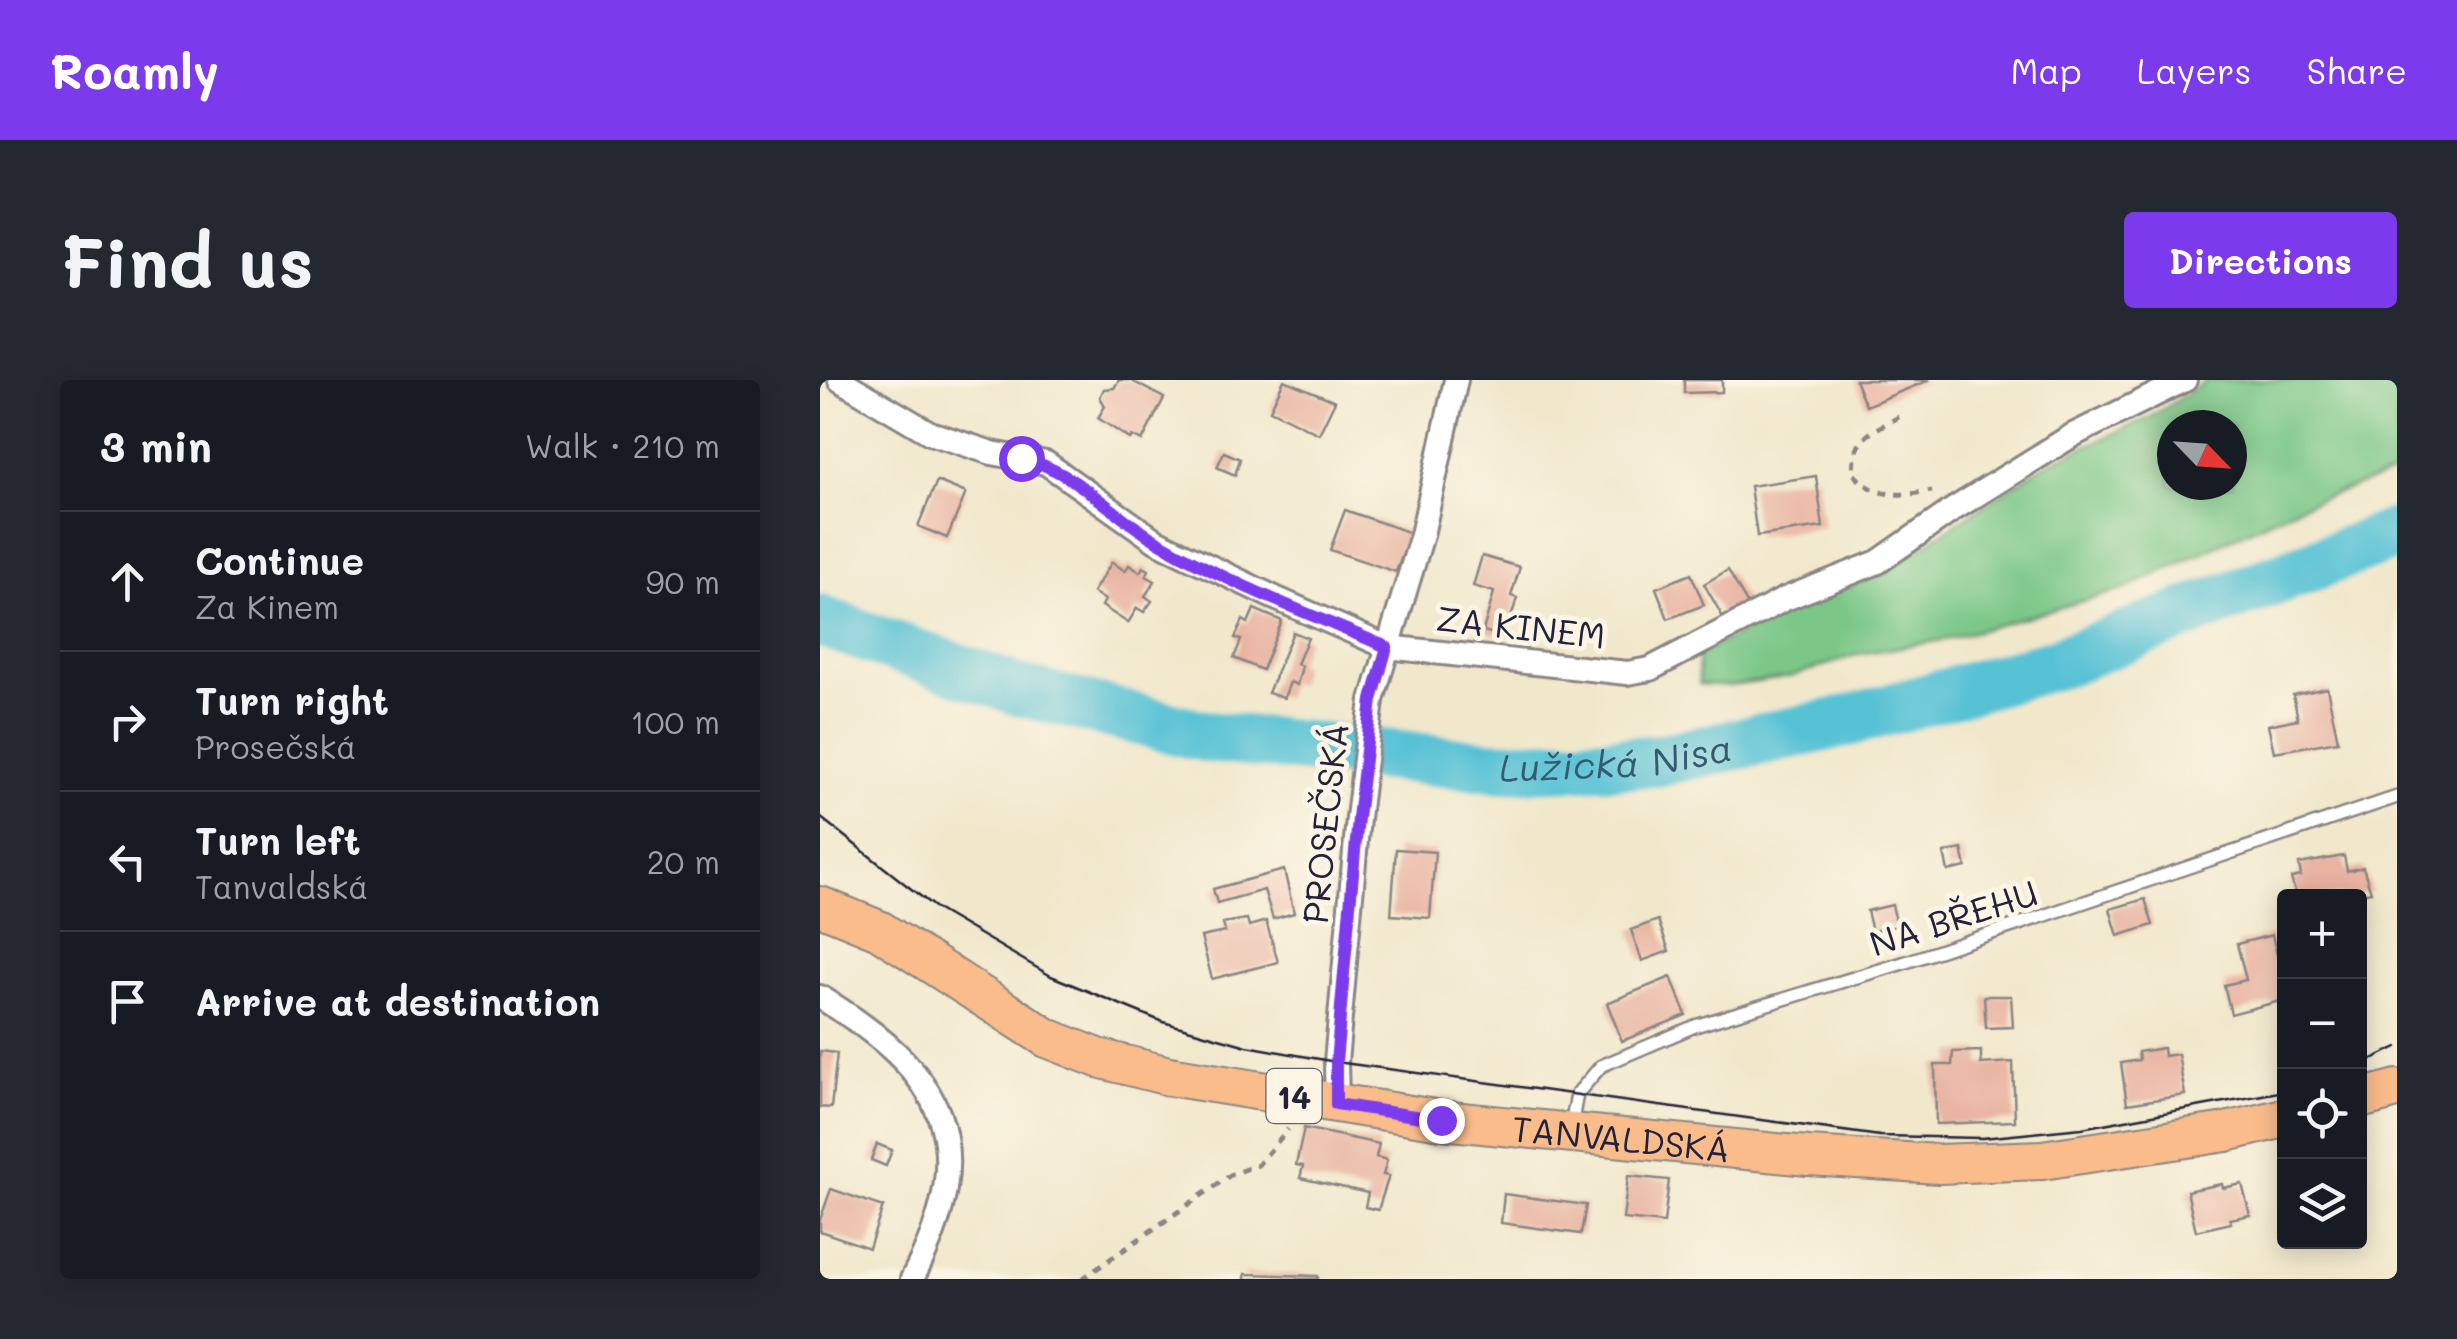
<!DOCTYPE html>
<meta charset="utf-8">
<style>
body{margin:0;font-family:Mali,sans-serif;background:#242831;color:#f1f3f6}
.controls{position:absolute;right:30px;bottom:30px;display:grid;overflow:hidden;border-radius:10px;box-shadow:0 5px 25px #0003}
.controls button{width:90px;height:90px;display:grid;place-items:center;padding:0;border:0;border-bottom:2px solid #363941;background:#171b24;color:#f1f3f6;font:50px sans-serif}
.compass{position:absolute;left:1337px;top:30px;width:90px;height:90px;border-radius:50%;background:#171b24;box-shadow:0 5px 25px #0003;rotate:115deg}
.stop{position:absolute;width:30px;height:30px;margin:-22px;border:8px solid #7c3aed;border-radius:50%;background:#fff}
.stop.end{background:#7c3aed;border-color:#fff;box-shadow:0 2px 10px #0008}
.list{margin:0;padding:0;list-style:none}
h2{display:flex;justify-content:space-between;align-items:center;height:130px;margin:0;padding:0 40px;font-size:42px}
h2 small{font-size:32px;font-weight:400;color:#9ea1a6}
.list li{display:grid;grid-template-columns:65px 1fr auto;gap:30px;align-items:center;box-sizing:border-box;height:140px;padding:0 40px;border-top:2px solid #363941}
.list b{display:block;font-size:38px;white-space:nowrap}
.list p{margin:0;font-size:32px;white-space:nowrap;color:#9ea1a6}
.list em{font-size:32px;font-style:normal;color:#9ea1a6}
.icon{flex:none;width:55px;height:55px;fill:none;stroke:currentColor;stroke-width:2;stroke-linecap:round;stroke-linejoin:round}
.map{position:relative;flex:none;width:1577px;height:899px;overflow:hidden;border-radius:10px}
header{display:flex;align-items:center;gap:60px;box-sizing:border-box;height:140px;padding:0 50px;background:#7c3aed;color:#fff}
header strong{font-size:48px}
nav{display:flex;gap:55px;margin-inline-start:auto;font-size:35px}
.intro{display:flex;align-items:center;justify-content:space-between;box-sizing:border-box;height:240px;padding:0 60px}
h1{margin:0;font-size:70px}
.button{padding:25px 45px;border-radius:10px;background:#7c3aed;color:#fff;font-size:35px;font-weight:700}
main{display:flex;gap:60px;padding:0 60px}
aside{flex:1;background:#171b24;border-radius:10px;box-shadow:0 5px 25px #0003}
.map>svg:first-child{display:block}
.green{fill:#7ac787;stroke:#4e7461;stroke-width:2.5;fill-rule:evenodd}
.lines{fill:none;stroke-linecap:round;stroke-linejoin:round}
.river{stroke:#58c2d5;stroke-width:52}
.building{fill:#e9b4a1}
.lane-casing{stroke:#8a8584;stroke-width:16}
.street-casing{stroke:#8a8584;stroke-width:28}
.primary-casing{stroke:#8a8584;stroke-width:42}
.path{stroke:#8a8584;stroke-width:5;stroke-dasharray:8 8;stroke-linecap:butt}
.lane{stroke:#fff;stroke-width:11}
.street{stroke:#fff;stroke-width:22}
.primary{stroke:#fabc8b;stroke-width:38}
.tram{stroke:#22223b;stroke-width:2.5}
.route{stroke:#7c3aed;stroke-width:12}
.labels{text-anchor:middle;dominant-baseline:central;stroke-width:10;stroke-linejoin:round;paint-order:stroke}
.shield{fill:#fcf5e5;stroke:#63616e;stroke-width:2.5}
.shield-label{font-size:32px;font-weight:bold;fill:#22223b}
.street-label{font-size:35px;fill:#22223b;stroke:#fcf5e5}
.water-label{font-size:38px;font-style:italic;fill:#355a71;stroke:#fcf5e5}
</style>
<header>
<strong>Roamly</strong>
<nav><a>Map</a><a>Layers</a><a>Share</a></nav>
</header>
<div class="intro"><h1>Find us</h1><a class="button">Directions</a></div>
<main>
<aside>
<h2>3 min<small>Walk · 210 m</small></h2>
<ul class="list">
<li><svg class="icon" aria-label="ahead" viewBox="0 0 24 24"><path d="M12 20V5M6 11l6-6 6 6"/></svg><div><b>Continue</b><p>Za Kinem</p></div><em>90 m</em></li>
<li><svg class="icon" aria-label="right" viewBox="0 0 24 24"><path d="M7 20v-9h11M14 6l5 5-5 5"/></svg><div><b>Turn right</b><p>Prosečská</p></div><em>100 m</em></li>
<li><svg class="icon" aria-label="left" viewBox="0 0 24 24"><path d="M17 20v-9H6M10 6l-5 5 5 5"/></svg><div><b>Turn left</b><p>Tanvaldská</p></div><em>20 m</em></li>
<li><svg class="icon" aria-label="arrive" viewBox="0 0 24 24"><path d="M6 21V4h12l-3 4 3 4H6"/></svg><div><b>Arrive at destination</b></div></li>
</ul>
</aside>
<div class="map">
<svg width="1577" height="899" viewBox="0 0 1577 899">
<rect width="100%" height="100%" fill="#fcf5e5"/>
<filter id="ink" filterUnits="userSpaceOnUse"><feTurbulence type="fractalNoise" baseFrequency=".01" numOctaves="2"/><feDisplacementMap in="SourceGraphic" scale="20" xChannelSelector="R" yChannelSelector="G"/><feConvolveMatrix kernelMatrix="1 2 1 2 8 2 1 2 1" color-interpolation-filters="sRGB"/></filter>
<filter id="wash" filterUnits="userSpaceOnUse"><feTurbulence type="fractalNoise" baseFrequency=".0048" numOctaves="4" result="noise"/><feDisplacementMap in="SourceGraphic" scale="40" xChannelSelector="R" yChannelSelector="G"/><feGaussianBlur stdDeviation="2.25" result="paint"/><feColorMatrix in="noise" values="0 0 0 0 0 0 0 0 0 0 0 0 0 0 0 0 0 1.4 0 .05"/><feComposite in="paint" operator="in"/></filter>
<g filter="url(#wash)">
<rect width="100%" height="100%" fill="#f1e8cc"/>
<path class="green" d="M1388 0H1577V92L1480 126 1305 209 1128 259 1039 274 970 297 910 306 879 304 878 275 962 232 1062 193 1227 83 1327 39ZM1352 45H1412V105H1352Z"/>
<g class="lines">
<path class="river" id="s1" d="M0 241 195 309 388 357 681 387 835 381 1024 342 1235 284 1577 153"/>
</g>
<g id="blocks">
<g class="building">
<path d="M299 0H310L344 18 322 61 312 56 310 59 278 38 285 26 280 17 284 9 294 8Z"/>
<path d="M464 0 515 21 499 54 450 30Z"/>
<path d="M864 0H902V12L864 13Z"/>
<path d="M1035 0H1109L1046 26Z"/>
<path d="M404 72 420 79 415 95 397 87Z"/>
<path d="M996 96 1003 147 937 156 930 106Z"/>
<path d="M117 101 146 113 127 158 98 146Z"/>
<path d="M525 130 591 153 576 192 510 170Z"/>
<path d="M662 176 700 187 691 216 697 218 685 257 663 251 674 212 653 206Z"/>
<path d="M292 182 305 191 309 185 320 192 323 187 329 190 326 196 335 201 325 216 332 221 324 232 317 228 308 243 282 226 285 220 273 212Z"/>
<path d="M908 190 928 225 904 239 884 204Z"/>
<path d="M871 194 884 225 848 239 836 208Z"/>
<path d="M434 229 462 241 442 290 414 278 421 260 415 258 423 240 428 243Z"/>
<path d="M473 252 488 258 477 284 482 286 477 305 470 302 464 318 448 313Z"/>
<path d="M1507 308 1518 361 1454 372 1448 345 1478 339 1473 315Z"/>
<path d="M576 469 615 472 610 538 571 535Z"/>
<path d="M1142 469 1146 487 1128 491 1124 473Z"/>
<path d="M1524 476 1527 491 1543 487 1551 512 1531 516H1476L1471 498 1481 496 1479 484Z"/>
<path d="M464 490 474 533 453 539 444 510 397 523 393 509Z"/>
<path d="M1325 519 1333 545 1298 556 1290 529Z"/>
<path d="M1072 525 1077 546 1052 551 1047 531Z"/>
<path d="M427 539 429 546 446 541 458 582 392 599 381 557 405 552 403 543Z"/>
<path d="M838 540 849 571 822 581 811 550Z"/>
<path d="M1452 555 1464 603V620L1411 634 1404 605 1426 600 1417 564Z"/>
<path d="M851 597 866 635 802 661 787 623Z"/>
<path d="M1164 616H1191L1193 647 1166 648Z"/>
<path d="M1343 668 1344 676 1358 674 1365 715 1307 724 1301 683 1319 680 1318 672Z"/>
<path d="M0 671 17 673 11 728 0 727Z"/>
<path d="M1161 671V684L1193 682 1195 741 1116 744 1115 685H1132L1133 672Z"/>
<path d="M484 748 559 764 556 777 567 780 563 795 569 796 558 830 545 827 548 813 480 798 483 786 476 785Z"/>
<path d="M57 764 72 770 66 786 51 780Z"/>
<path d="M808 796 849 800 844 843 803 839Z"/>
<path d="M1402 804 1403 808 1422 804 1430 835 1410 839 1411 843 1376 851 1367 811Z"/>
<path d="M11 809 63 827 49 868 0 851V840Z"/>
<path d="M684 814 766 825 761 854 681 843Z"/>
<path d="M425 894 498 896V899H425Z"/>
</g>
</g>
</g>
<g filter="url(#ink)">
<use href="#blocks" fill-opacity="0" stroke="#8a8584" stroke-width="2.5"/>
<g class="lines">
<defs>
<path id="lane" d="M751 746 757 714 781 686 875 646 1083 583 1577 417"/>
<g id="street">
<path d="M20 0 110 53 172 73 226 83 336 161 455 218 567 267 807 293 830 289 965 219 1058 182 1134 129 1253 55 1365 0"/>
<path d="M0 617C124 692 163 764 92 899"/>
<path d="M517 724 516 682 538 438 552 320 602 155 636 0"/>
</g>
<g id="primary">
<path id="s2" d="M0 526 59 550 227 658 278 678 349 696 621 740 988 776 1119 784 1222 780 1406 752 1464 738"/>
<path d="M1540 719 1577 709"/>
</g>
</defs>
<use href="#lane" class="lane-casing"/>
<use href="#street" class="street-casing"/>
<use href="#primary" class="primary-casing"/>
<g class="path">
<path d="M1079 37C1050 52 1033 58 1033 93 1055 119 1080 116 1112 111"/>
<path d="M262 899 412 794 438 785 468 749"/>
</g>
<use href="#lane" class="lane"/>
<use href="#street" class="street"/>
<use href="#primary" class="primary"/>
<g class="tram">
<path d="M0 437 118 530 231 596 343 642 427 666 516 682 1060 756 1162 758 1262 748 1464 711"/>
<path d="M1540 685 1577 667"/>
</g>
</g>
</g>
<g class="lines" filter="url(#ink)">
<path class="route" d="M201 78C255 90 290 134 337 161 407 203 492 235 567 267L552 320 538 438 516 682V724L621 740"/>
</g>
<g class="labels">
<rect class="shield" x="446.5" y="689" width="55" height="54" rx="8"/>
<g class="shield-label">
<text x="474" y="716">14</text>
</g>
<g class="street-label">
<text transform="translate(701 246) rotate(6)">ZA KINEM</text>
<text transform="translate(504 443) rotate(-84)">PROSEČSKÁ</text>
<text transform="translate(1133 537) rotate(-18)">NA BŘEHU</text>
<text stroke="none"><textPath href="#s2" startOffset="848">TANVALDSKÁ</textPath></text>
</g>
<g class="water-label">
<text stroke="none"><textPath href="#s1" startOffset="815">Lužická Nisa</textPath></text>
</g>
</g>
</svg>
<div class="controls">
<button>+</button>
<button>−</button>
<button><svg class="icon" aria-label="locate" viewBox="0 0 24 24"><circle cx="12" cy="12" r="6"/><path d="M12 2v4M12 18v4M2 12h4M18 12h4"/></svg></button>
<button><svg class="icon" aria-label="layers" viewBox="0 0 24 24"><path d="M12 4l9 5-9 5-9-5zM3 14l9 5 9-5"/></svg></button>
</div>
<svg class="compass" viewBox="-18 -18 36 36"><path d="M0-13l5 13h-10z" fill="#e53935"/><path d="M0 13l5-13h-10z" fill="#9ea1a6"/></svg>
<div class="stop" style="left:201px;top:78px"></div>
<div class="stop end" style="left:621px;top:740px"></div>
</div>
</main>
